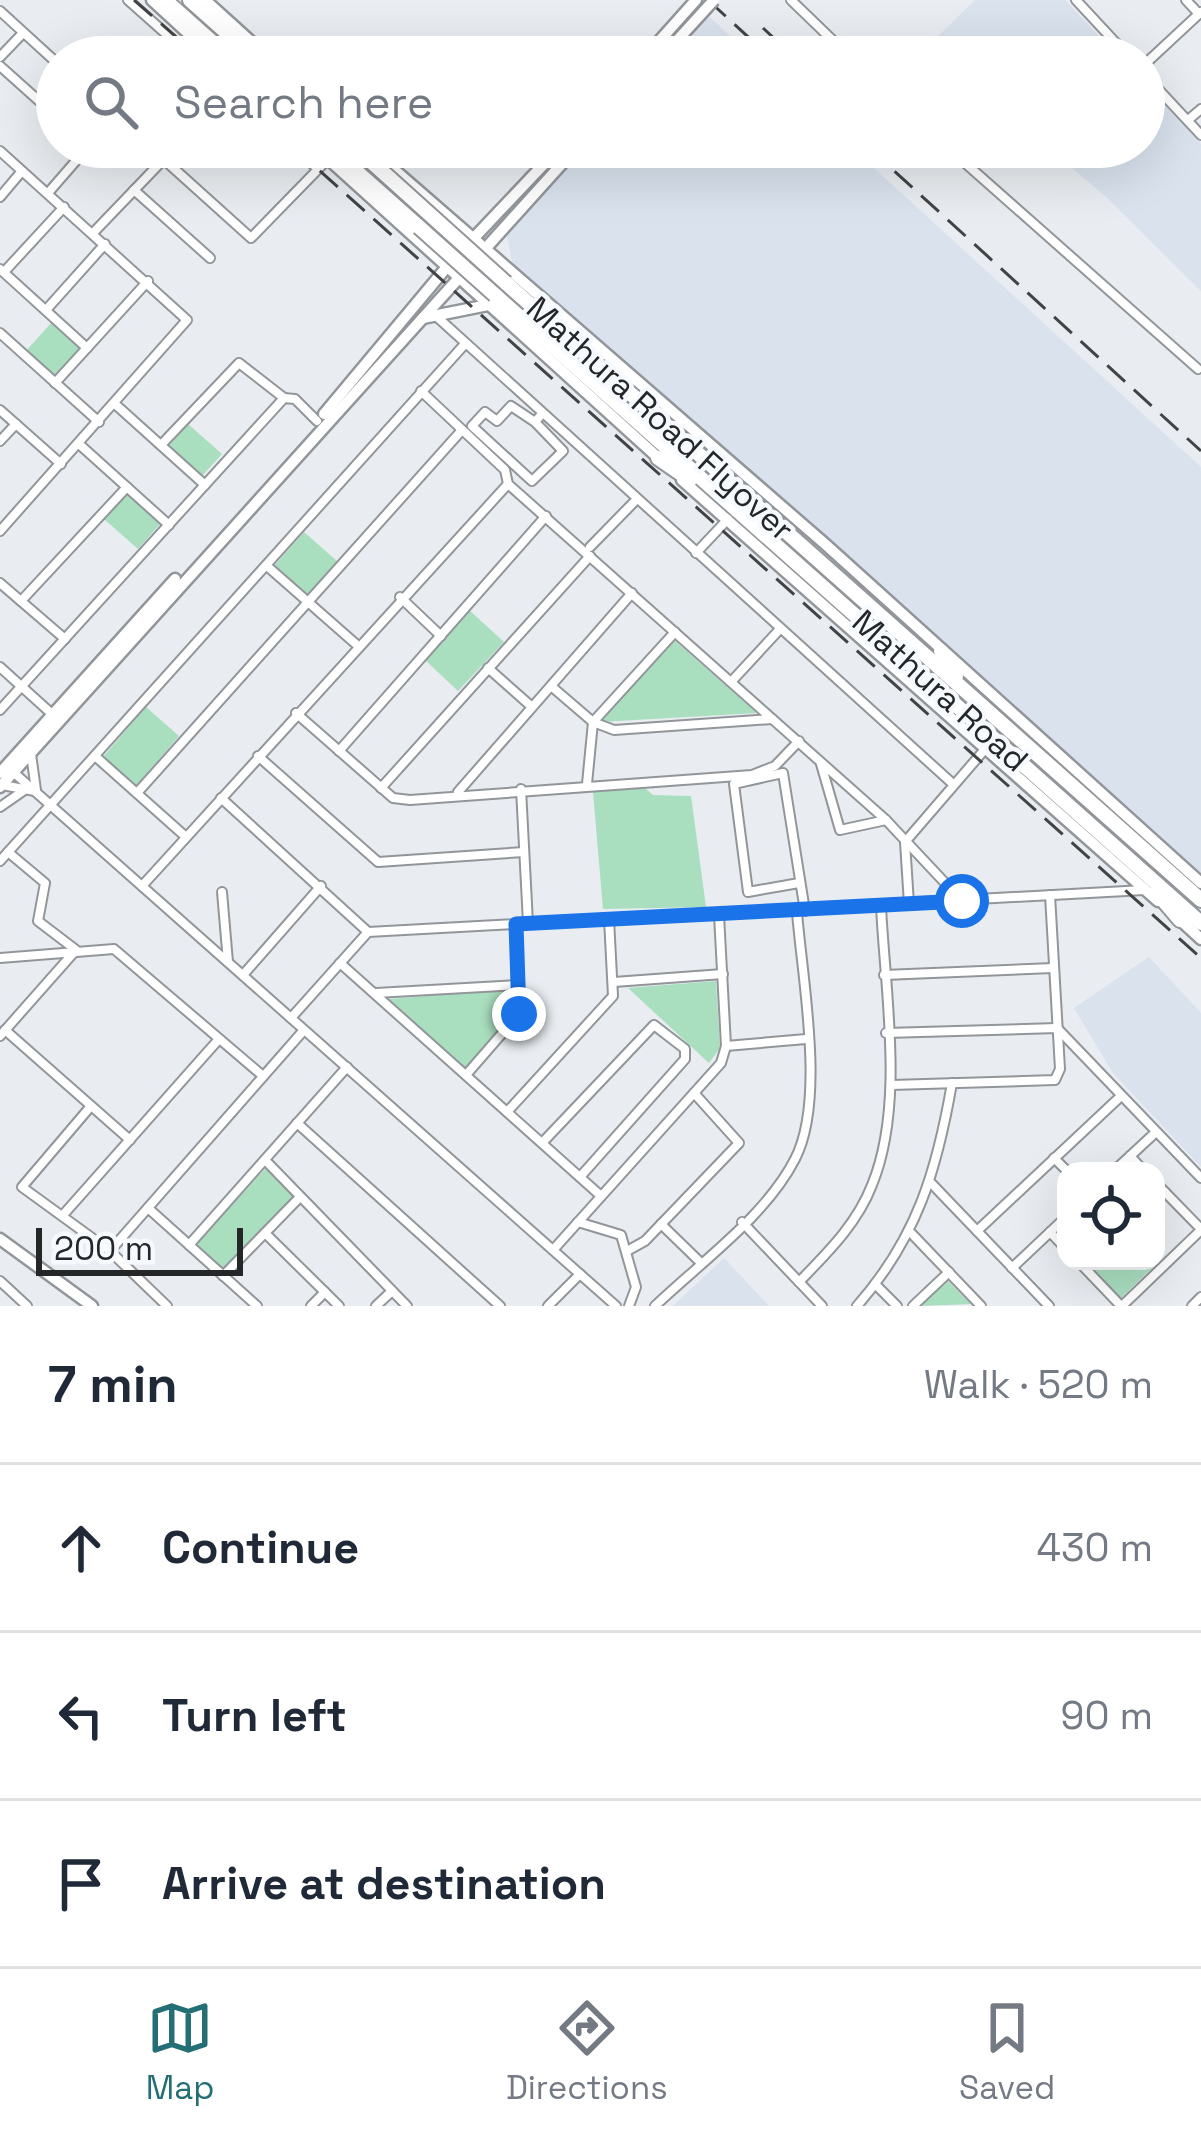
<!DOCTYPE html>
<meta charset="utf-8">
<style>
body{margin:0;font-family:"Space Grotesk",sans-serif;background:#f2f2f3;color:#1f2937}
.controls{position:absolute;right:36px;bottom:36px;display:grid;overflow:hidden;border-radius:24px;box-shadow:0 12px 48px #0002}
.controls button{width:108px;height:108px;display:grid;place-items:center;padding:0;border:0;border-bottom:3px solid #e0e1e3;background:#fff;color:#1f2937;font:60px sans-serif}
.scale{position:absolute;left:36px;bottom:30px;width:207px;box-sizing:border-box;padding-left:12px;border:6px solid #252628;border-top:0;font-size:33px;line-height:42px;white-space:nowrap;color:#252628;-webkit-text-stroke:9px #f6faff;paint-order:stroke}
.stop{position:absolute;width:36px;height:36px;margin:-27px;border:9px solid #1a73e8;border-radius:50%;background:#fff}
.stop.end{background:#1a73e8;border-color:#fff;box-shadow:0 3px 12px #0008}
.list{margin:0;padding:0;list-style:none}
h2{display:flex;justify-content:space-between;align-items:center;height:156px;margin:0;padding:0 48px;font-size:51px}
h2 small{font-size:39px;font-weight:400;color:#747a83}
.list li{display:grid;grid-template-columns:78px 1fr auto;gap:36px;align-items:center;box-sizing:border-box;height:168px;padding:0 48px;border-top:3px solid #e0e1e3}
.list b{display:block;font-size:45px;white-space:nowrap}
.list em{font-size:39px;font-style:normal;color:#747a83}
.icon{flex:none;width:66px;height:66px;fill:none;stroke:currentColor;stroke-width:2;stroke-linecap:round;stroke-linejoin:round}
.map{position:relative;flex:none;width:1201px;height:1306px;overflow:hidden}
.search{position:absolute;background:#fff;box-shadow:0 12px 48px #0002;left:36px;right:36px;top:36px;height:132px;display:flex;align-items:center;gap:30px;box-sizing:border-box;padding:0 42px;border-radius:66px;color:#747a83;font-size:45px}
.sheet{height:660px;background:#fff}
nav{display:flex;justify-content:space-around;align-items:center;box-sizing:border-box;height:168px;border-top:3px solid #e0e1e3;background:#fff;font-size:33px;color:#747a83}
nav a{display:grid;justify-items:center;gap:6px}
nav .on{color:#246f75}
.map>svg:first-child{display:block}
.built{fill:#d9e2ed}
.green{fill:#a9debf}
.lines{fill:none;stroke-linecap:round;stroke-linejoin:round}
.street-casing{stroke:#92969a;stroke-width:12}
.secondary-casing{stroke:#92969a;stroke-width:15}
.highway-casing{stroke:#92969a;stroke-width:18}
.street{stroke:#fff;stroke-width:8}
.secondary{stroke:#fff;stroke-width:10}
.highway{stroke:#fff;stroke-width:14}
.rail{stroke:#414345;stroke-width:3;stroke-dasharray:24 12;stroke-linecap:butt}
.secondary-bridge-casing{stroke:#92969a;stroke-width:15;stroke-linecap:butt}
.highway-bridge-casing{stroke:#92969a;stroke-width:18;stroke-linecap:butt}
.secondary-bridge{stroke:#fff;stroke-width:10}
.highway-bridge{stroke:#fff;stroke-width:14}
.route{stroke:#1a73e8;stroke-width:15}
.labels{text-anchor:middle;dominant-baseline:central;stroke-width:9;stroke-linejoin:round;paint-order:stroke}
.street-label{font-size:33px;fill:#252628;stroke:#f6faff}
</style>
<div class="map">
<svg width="1201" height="1306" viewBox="0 0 1201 1306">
<rect width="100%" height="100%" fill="#e9edf1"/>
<g class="built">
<path d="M975 0H1065L1119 57H939L927 47Z"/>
<path d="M706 14 753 57H668Z"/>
<path d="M1144 83 1201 144V291L1104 195 1047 147H1144Z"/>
<path d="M587 147H851L1201 467V885L526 281 512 261 507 236Z"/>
<path d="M1149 957 1201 1013V1167L1113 1073 1074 1008Z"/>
<path d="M724 1258 769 1306H673Z"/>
</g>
<g class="green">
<path d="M52 322 81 349 55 377 26 351Z"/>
<path d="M188 424 222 454 202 476 169 446Z"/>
<path d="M126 494 160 524 138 549 104 519Z"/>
<path d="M304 532 337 561 307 595 274 566Z"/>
<path d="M469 610 504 642 458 691 424 659Z"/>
<path d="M674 640 757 713 600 722Z"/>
<path d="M146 707 179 736 136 786 103 757Z"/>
<path d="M645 788 653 795 691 796 706 907 603 909 593 792Z"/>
<path d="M716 981 720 1048 709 1063 628 988Z"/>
<path d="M512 989 514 1014 465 1068 389 999Z"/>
<path d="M267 1167 295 1196 223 1272 195 1245Z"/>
<path d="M1102 1261H1147L1153 1267 1120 1299 1093 1269Z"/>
<path d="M947 1280 971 1304 921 1306Z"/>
</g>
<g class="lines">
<defs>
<g id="street">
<path d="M128 0 192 57"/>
<path d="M791 0 850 57"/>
<path d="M1076 0 1129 57"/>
<path d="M1186 0 1199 14"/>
<path d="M0 11 57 63"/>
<path d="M0 57 23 33"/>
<path d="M1144 65 1201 12"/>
<path d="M0 66 57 117"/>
<path d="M1144 74 1201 135"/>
<path d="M1188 120 1201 109"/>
<path d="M150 147 251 238 328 159"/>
<path d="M293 147 318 169"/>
<path d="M947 147 1198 369"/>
<path d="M0 151 187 320 0 531"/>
<path d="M134 190 210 258"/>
<path d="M48 193 88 147"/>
<path d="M0 197 22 171"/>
<path d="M93 233 164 159"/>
<path d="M0 269 87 348"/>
<path d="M4 272 64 207"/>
<path d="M46 310 105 244"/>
<path d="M436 316 953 784"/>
<path d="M0 333 99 422"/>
<path d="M55 383 148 281"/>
<path d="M421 391 505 470 508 484 886 820 962 901"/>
<path d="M115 404 205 485"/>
<path d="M0 410 61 464"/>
<path d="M535 422 563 451 532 481 472 426 485 412 497 421 511 406 535 422 541 415"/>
<path d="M0 441 16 424"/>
<path d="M79 444 169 525"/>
<path d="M161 445 239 363 284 398"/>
<path d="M590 547 636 500"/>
<path d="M696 553 728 519"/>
<path d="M267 566 357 645"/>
<path d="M0 583 65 639"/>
<path d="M400 597 441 636"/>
<path d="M21 601 127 487"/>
<path d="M0 667 52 714"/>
<path d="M488 668 532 707"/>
<path d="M731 682 780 629"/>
<path d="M551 686 593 722 614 730 772 719"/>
<path d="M0 710 284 398 295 399 317 421"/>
<path d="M296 713 393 798 410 800 752 775 775 766 799 741"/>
<path d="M339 751 546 516"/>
<path d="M31 754 36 790"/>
<path d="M95 756 186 837"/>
<path d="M258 756 378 862 524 852"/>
<path d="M821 764 840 830 886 820"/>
<path d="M12 771 616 1306"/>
<path d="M587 784 593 722 675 632"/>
<path d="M2 785 35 791"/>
<path d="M381 788 590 556"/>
<path d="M521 789 528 923"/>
<path d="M458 792 632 593"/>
<path d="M137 793 462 430"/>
<path d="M221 798 368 932"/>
<path d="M0 807 23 791"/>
<path d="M0 861 464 345"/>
<path d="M799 883 748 892 734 784 783 773 805 911"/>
<path d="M142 886 508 484"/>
<path d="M222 892 228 962"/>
<path d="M909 904 905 842 986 748"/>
<path d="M0 958 114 949 263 1076"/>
<path d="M340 963 601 1196"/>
<path d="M243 975 321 886"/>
<path d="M884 975 1053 968"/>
<path d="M614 982 723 974"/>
<path d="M376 993 519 985"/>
<path d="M291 1018 368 932 1144 890"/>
<path d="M5 1030 130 1140"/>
<path d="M886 1033 1057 1028 1201 1178"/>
<path d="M0 1036 76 950 38 921 45 883 8 852"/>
<path d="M726 1046 806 1039"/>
<path d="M466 1075 519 1014 516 924"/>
<path d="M891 1085 1055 1080 1060 1069 1050 895"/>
<path d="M91 1106 22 1187 110 1251 167 1306"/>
<path d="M507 1112 613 996 609 919"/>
<path d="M297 1123 500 1306"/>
<path d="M542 1143 654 1025 685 1049V1059L580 1177"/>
<path d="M1130 1156 1144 1171"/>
<path d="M1054 1158 1067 1171"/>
<path d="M265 1160 407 1306"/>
<path d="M1114 1171 1156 1132"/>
<path d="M1156 1183 1201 1229"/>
<path d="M932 1184 1049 1306"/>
<path d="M1156 1201 1165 1192"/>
<path d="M148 1208 257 1306"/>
<path d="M63 1215 219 1039"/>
<path d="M578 1222 621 1235 636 1287 629 1306"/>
<path d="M742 1222 822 1306"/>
<path d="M661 1224 700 1262"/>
<path d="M977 1231 1121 1096"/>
<path d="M1050 1232 1066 1249"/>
<path d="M265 1233 339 1306"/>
<path d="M912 1234 981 1306"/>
<path d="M189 1245 347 1067"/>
<path d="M553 1250 721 1063 726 1046 719 915"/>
<path d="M110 1251 304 1030"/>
<path d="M627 1251 645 1241 739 1143 694 1093"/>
<path d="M1078 1261 1121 1306"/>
<path d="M1012 1268 1066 1217"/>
<path d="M223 1276 300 1197"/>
<path d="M0 1281 27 1306"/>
<path d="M799 1282C827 1253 857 1224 872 1185 905 1105 885 992 881 906"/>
<path d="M875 1284 897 1306"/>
<path d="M311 1306 325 1292"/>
<path d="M376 1306 392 1291"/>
<path d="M548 1306 580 1274"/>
<path d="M655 1306C701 1262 766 1216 795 1159 826 1100 802 978 797 912"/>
<path d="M857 1306C917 1238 937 1170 952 1083"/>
<path d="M913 1306 949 1272"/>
<path d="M1122 1306 1201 1230"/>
<path d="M1192 1306 1201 1297"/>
</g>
<g id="secondary">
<path d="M152 0 214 57"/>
<path d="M205 0 268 57"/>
<path d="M645 57 696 0"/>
<path d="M315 147 664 463"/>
<path d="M368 147 825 544 1201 883"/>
<path d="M472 240 560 147"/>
<path d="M423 318 493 304"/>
<path d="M324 414 451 262"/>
<path d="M682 480 1158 901"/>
<path d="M0 773 175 579"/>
<path d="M0 787 577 147"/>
<path d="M1177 917 1201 939"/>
<path d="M0 1239 92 1306"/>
</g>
<g id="highway">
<path d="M165 0 229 57"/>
<path d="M190 0 254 57"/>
<path d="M329 147 419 227"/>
<path d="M506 283 1201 900"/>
<path d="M495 295 1201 923"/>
<path d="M658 458 690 480"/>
<path d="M941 651 956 676"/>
<path d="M1156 892 1180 920"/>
</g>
</defs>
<use href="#street" class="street-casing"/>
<use href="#secondary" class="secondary-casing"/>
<use href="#highway" class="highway-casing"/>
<use href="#street" class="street"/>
<use href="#secondary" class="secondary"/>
<use href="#highway" class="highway"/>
<g class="rail">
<path d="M134 0 199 57"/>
<path d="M708 0 770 57"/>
<path d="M763 28 794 57"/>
<path d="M293 147 1201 958"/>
<path d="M868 147 1201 451"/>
</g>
<defs>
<path id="secondary-bridge" d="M662 57 714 0"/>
<g id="highway-bridge">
<path d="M355 147 506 283"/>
<path d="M419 227 495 295"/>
</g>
</defs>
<use href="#secondary-bridge" class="secondary-bridge-casing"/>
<use href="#highway-bridge" class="highway-bridge-casing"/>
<use href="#secondary-bridge" class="secondary-bridge"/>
<use href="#highway-bridge" class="highway-bridge"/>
</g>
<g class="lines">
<path class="route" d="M519 1014 516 924 962 901"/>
</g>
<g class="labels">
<g class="street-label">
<text transform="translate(660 419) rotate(42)">Mathura Road Flyover</text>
<text transform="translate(940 691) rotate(42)">Mathura Road</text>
</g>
</g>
</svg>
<div class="controls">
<button><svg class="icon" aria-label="locate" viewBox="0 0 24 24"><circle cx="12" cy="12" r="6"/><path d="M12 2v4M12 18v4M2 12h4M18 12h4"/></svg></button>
</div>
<div class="scale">200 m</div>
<div class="stop" style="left:962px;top:901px"></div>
<div class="stop end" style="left:519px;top:1014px"></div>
<div class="search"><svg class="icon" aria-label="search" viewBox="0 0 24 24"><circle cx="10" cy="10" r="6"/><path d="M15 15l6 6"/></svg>Search here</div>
</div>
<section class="sheet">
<h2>7 min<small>Walk · 520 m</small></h2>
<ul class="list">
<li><svg class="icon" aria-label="ahead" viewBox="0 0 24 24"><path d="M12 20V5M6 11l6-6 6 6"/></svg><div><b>Continue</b></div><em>430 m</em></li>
<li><svg class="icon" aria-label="left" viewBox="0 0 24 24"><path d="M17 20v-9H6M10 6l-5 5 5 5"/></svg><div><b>Turn left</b></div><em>90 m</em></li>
<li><svg class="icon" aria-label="arrive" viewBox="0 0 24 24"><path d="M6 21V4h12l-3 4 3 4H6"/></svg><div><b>Arrive at destination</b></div></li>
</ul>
</section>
<nav>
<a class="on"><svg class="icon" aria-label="map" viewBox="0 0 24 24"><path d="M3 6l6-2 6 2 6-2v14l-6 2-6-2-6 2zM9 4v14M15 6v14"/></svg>Map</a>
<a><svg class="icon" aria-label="directions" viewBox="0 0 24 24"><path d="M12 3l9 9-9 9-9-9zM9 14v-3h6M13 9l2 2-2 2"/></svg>Directions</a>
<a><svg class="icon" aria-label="saved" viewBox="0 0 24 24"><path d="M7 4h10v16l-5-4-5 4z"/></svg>Saved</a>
</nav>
